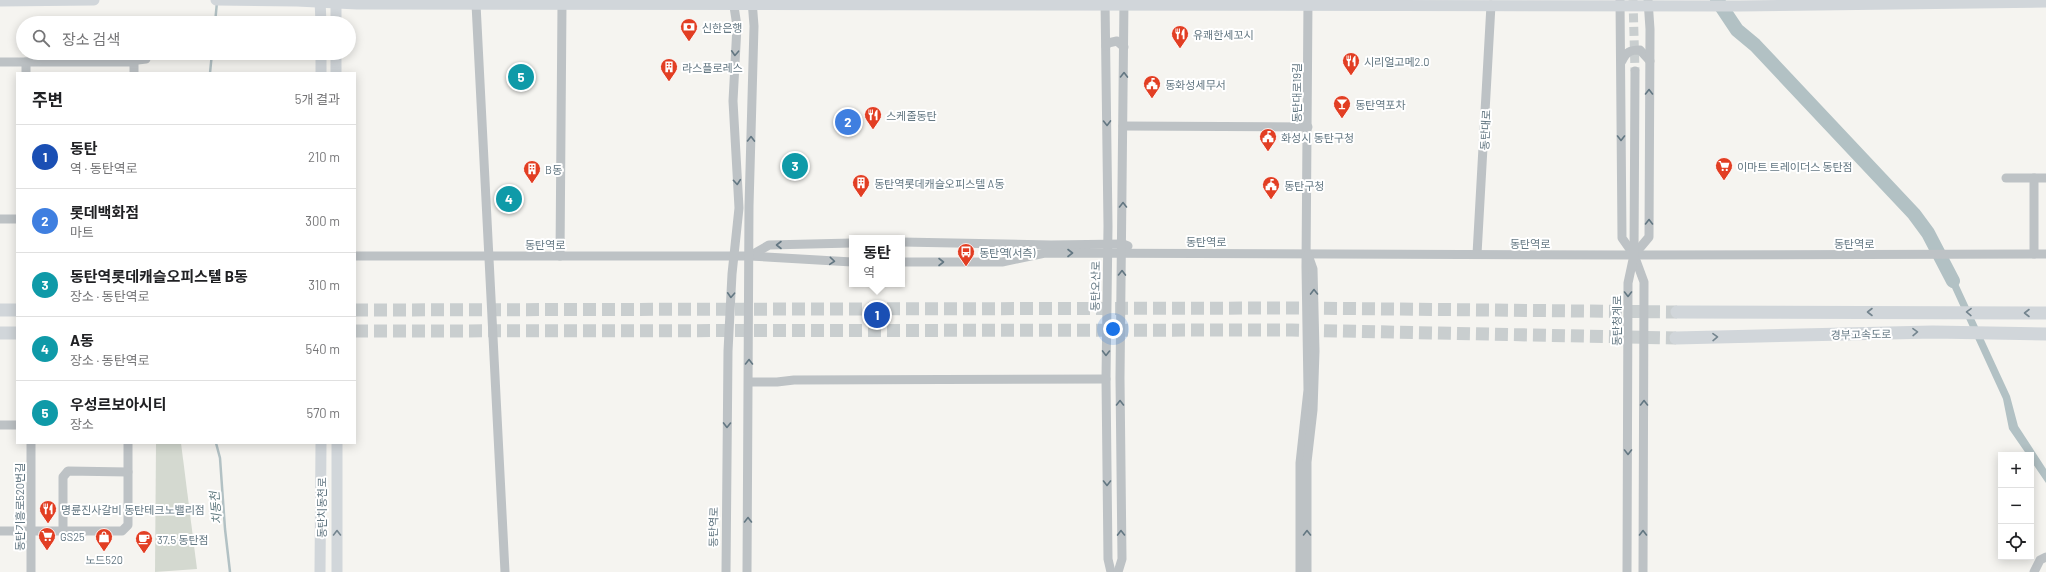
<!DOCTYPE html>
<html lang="ko">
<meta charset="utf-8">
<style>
body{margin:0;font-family:Barlow,"Noto Sans KR",sans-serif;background:#f6f6f6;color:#202124}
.controls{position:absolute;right:12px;bottom:12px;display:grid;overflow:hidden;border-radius:0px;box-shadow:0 2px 10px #0003}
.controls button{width:36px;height:36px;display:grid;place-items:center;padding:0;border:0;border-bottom:1px solid #e0e0e0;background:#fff;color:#202124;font:20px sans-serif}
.you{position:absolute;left:1113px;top:329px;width:14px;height:14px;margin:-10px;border:3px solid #fff;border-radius:50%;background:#1a73e8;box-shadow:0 0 0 6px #1a73e833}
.badge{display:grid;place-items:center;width:26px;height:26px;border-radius:50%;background:#1a73e8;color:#fff;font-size:13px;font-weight:700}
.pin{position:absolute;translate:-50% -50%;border:2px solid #fff;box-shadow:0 1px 4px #0006}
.popup{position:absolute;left:849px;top:235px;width:56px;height:52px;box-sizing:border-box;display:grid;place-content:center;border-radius:0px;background:#fff;filter:drop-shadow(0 1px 3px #0005);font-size:13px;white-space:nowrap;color:#757577}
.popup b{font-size:15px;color:#202124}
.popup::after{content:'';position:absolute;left:50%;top:100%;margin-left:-8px;border:8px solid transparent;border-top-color:#fff}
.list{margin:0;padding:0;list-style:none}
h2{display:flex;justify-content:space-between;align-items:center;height:52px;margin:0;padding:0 16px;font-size:17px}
h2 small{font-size:13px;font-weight:400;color:#757577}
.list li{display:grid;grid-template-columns:26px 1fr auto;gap:12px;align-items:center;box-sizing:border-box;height:64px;padding:0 16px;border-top:1px solid #e0e0e0}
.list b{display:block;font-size:15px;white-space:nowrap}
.list p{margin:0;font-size:13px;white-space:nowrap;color:#757577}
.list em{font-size:13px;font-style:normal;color:#757577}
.icon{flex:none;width:22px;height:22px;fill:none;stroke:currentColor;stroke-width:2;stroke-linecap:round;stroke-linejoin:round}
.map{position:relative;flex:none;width:2046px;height:572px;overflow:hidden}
.search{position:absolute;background:#fff;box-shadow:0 2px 10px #0003;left:16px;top:16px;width:340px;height:44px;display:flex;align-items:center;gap:10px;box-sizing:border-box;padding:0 14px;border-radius:22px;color:#757577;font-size:15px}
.panel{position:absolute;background:#fff;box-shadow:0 2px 10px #0003;left:16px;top:72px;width:340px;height:372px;border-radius:0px}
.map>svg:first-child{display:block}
.green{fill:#d4d9d0}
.water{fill:#b2c1c4}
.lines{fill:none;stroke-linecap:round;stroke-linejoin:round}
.stream{stroke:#b2c1c4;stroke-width:2.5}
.river{stroke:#b2c1c4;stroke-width:14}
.minor-tunnel{stroke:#c9cecf;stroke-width:9;stroke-dasharray:9 4.5;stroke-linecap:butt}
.highway-tunnel{stroke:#c9cecf;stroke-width:13;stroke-dasharray:13 6;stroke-linecap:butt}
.minor{stroke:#bdc2c5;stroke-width:9}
.major{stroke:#d1d6da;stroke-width:11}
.highway{stroke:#d1d6da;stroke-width:13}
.oneway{stroke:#637782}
.oneway2{stroke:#74858f}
.labels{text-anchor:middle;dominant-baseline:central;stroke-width:4;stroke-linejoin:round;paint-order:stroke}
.poi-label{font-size:11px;fill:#637782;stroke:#fff;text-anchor:start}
.street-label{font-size:11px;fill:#637782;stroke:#fff}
.water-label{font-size:12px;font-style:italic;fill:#5f797f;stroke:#fff}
</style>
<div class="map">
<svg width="2046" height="572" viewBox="0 0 2046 572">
<rect width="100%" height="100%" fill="#f5f4f0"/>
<path class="green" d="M156 443H181L197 569 155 572Z"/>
<path class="water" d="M1941 264H1949L2010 396 2018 426 2046 469V483L2031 461V455H2027L2009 429 2003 399Z"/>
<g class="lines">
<g class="stream">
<path d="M215 23 217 2"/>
<path d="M210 73 212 53"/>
<path d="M216 443 220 458 225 529 230 572"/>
</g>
<path class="river" d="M1717 0 1737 30 1755 45 1914 214 1928 233 1953 281"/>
<path class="minor-tunnel" d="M1633 0 1635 71"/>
<g class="highway-tunnel">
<path d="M355 310 1297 308 1677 312"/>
<path d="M355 331 1292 330 1676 338"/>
</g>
<g class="minor">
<path d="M1105 0 1108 226 1106 379 1108 559 1111 572"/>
<path d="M1620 0 1622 238 1634 255 1644 282 1643 572"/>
<path d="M476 4 505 572"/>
<path d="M1106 46 1108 43 1117 41 1124 47"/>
<path d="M1622 61C1626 52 1630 50 1640 50L1650 61"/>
<path d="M0 62H134"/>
<path d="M26 73V62"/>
<path d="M134 73V62L138 60 146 59"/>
<path d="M1123 126 1308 127"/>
<path d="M2006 178H2046"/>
<path d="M0 219H17"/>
<path d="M902 242 1051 245 1123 244 1128 246"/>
<path d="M1477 254 1491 5"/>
<path d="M2034 254V178"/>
<path d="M1634 255 1649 237 1650 29 1648 0"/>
<path d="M355 256H750L852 262"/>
<path d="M560 256 562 4"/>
<path d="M750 256 769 245 852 243"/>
<path d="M902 262H1002L1045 253 1634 255 2046 254"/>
<path d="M749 382H777L794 380 1106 379"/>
<path d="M0 425H17"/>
<path d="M0 531H122L128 525V443"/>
<path d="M63 531V477L68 471 128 472"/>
<path d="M31 572V443"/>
<path d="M726 572 728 351 732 274 739 208 733 101 737 26 733 0"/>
<path d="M747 572 749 206 754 26 752 0"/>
<path d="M1118 572 1122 559 1120 378 1124 0"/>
<path d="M1300 572V463L1308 390 1306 267 1308 0"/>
<path d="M1307 572V462L1313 410 1315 351 1313 269 1308 255"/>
<path d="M1627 572 1628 283 1634 255 1635 71"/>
<path d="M2034 572 2040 560 2046 557"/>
</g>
<g class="major">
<path d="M216 0 297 1 357 4 1740 6 2046 2"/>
<path d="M320 0 321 23"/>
<path d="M336 0V23"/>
<path d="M0 1 94 0"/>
<path d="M336 53V73"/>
<path d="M321 73V53"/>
<path d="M337 443V572"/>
<path d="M320 572 321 443"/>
</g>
<g class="highway">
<path d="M0 310H17"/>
<path d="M1677 312 2046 313"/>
<path d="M0 333H17"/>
<path d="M1676 338 1933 332 2046 334"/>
</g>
</g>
<defs><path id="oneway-chevron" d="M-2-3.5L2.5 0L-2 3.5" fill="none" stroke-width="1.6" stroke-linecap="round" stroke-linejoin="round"/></defs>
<g class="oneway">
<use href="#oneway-chevron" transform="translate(735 53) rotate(93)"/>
<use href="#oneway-chevron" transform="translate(1124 75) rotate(-89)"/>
<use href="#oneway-chevron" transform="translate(1649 92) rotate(-90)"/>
<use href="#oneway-chevron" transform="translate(1107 123) rotate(89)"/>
<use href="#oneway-chevron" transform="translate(1621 138) rotate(90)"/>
<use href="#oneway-chevron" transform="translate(751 139) rotate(-89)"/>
<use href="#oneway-chevron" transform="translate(737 182) rotate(85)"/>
<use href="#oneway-chevron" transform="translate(1123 205) rotate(-90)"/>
<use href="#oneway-chevron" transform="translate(1649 222) rotate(-90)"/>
<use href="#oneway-chevron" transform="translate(779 245) rotate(180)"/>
<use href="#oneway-chevron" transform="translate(1070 253)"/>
<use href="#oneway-chevron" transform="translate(832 261) rotate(5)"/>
<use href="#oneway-chevron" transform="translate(941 262)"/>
<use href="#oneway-chevron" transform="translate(1122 273) rotate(-89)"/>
<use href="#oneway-chevron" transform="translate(1314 292) rotate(-91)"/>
<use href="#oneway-chevron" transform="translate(1628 294) rotate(90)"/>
<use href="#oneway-chevron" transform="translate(731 295) rotate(93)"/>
<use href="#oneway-chevron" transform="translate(1106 353) rotate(91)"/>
<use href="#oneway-chevron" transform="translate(749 362) rotate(-90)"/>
<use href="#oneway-chevron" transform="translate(1120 403) rotate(-90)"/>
<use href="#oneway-chevron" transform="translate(1644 403) rotate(-90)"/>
<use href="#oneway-chevron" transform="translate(727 425) rotate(91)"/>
<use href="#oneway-chevron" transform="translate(1628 452) rotate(90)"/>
<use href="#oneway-chevron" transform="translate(1107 483) rotate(90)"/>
<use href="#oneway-chevron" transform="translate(748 520) rotate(-90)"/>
<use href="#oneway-chevron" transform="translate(1121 533) rotate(-91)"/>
<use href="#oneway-chevron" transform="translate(1307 533) rotate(-90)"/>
<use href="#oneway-chevron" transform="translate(1643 533) rotate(-90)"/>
</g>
<g class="oneway2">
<use href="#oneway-chevron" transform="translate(1870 312) rotate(180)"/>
<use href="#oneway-chevron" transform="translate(1969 312) rotate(-179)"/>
<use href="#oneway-chevron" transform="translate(2027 313) rotate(-180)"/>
<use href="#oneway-chevron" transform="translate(1915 332) rotate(-1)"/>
<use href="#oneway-chevron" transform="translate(1715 337) rotate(-1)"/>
<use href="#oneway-chevron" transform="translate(337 533) rotate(-90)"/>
</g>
<defs>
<symbol id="bank-pin" viewBox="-11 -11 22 30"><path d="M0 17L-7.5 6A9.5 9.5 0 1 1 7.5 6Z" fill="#e23e23" stroke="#fff"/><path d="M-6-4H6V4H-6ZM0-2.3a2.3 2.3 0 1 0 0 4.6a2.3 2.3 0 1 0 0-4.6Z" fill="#fff"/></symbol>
<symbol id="restaurant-pin" viewBox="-11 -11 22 30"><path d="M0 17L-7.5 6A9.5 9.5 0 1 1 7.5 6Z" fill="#e23e23" stroke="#fff"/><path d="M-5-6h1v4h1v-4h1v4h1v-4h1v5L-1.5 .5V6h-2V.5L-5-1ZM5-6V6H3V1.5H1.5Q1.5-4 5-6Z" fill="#fff"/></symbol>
<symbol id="building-pin" viewBox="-11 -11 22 30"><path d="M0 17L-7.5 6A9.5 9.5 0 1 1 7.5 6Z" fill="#e23e23" stroke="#fff"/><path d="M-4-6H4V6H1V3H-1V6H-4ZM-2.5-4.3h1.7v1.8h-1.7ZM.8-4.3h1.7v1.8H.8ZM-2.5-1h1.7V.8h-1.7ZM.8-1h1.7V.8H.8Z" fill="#fff"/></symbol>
<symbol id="civic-pin" viewBox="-11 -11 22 30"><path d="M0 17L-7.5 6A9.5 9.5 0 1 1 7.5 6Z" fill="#e23e23" stroke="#fff"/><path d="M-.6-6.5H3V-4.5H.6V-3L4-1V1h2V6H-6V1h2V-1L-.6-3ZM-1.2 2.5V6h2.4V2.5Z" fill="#fff"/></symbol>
<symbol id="bar-pin" viewBox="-11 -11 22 30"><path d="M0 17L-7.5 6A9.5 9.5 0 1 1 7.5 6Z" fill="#e23e23" stroke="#fff"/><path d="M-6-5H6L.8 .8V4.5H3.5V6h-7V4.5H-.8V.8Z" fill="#fff"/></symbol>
<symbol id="supermarket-pin" viewBox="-11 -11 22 30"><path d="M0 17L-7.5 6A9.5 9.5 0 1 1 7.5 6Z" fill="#e23e23" stroke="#fff"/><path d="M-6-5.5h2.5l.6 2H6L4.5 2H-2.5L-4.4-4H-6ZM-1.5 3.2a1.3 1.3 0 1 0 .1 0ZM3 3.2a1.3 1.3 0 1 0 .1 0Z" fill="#fff"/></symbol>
<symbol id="bus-pin" viewBox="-11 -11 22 30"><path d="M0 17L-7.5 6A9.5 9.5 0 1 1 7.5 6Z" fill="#e23e23" stroke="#fff"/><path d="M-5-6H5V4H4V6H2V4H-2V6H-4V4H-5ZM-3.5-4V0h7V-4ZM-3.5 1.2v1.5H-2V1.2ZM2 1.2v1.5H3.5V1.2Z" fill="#fff"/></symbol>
<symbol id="shop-pin" viewBox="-11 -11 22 30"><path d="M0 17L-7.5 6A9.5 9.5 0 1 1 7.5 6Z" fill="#e23e23" stroke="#fff"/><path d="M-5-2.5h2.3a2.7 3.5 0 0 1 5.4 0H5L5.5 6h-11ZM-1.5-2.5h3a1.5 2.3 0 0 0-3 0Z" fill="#fff"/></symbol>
<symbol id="cafe-pin" viewBox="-11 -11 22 30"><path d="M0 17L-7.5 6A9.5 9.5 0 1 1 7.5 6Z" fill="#e23e23" stroke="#fff"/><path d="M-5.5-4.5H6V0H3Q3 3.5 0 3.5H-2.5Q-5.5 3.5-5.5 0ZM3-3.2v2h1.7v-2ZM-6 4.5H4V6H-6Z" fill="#fff"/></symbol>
</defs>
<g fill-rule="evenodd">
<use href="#bank-pin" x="679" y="17" width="20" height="27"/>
<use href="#restaurant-pin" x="1170" y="24" width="20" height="27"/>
<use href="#restaurant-pin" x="1341" y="51" width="20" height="27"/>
<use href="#building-pin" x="659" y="57" width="20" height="27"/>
<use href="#civic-pin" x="1142" y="74" width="20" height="27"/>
<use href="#bar-pin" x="1332" y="94" width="20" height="27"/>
<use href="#restaurant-pin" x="863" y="105" width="20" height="27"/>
<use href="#civic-pin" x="1258" y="127" width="20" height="27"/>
<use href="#supermarket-pin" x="1714" y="156" width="20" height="27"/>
<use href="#building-pin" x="522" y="159" width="20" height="27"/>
<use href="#building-pin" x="851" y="173" width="20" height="27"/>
<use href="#civic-pin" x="1261" y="175" width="20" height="27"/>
<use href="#bus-pin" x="956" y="242" width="20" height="27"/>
<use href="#restaurant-pin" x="38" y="499" width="20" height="27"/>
<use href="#supermarket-pin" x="37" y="526" width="20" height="27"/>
<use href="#shop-pin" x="94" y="527" width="20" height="27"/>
<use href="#cafe-pin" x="134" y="529" width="20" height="27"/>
</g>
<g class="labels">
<g class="poi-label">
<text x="702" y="27">신한은행</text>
<text x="1193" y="34">유쾌한세꼬시</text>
<text x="1364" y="61">시리얼고메2.0</text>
<text x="682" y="67">라스플로레스</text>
<text x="1165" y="84">동화성세무서</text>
<text x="1355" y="104">동탄역포차</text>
<text x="886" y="115">스케줄동탄</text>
<text x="1281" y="137">화성시 동탄구청</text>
<text x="1737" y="166">이마트 트레이더스 동탄점</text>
<text x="545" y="169">B동</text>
<text x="874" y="183">동탄역롯데캐슬오피스텔 A동</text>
<text x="1284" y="185">동탄구청</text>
<text x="979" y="252">동탄역(서측)</text>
<text x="61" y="509">명륜진사갈비 동탄테크노밸리점</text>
<text x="60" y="536">GS25</text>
<text x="157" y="539">37.5 동탄점</text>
<text x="104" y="559" text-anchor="middle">노드520</text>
</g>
<g class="street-label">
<text transform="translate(1296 93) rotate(-90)">동탄대로19길</text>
<text transform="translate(1485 130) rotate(-87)">동탄대로</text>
<text x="1206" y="241">동탄역로</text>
<text x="1530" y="243">동탄역로</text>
<text x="1854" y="243">동탄역로</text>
<text x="545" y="244">동탄역로</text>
<text transform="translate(1095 286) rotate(-89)">동탄오산로</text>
<text transform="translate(1616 321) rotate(-90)">동탄청계로</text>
<text transform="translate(1861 334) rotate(-1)">경부고속도로</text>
<text transform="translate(19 507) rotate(-90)">동탄기흥로520번길</text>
<text transform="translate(321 508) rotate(-90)">동탄치동천로</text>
<text transform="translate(713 527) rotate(-89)">동탄역로</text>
</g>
<g class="water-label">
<text transform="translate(215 508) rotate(-95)">치동천</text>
</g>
</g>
</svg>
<div class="controls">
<button>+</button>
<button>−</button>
<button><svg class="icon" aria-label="locate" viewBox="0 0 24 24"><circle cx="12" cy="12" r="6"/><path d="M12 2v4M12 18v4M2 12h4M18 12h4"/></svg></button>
</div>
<div class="you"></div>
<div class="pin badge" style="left:877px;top:315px;background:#1a4fb4">1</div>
<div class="popup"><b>동탄</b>역</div>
<div class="pin badge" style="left:848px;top:122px;background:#3f7fe0">2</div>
<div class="pin badge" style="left:795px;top:166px;background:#0f9aa8">3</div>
<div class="pin badge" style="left:509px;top:199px;background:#0f9aa8">4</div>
<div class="pin badge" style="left:521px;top:77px;background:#0f9aa8">5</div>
<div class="search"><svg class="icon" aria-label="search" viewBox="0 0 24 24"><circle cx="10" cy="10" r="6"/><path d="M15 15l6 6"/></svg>장소 검색</div>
<section class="panel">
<h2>주변<small>5개 결과</small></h2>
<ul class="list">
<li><span class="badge" style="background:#1a4fb4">1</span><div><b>동탄</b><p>역 · 동탄역로</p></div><em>210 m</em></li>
<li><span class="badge" style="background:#3f7fe0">2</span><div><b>롯데백화점</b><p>마트</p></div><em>300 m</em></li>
<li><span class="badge" style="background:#0f9aa8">3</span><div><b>동탄역롯데캐슬오피스텔 B동</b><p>장소 · 동탄역로</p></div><em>310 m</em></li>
<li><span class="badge" style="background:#0f9aa8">4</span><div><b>A동</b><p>장소 · 동탄역로</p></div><em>540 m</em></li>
<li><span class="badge" style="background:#0f9aa8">5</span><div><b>우성르보아시티</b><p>장소</p></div><em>570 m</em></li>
</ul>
</section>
</div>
